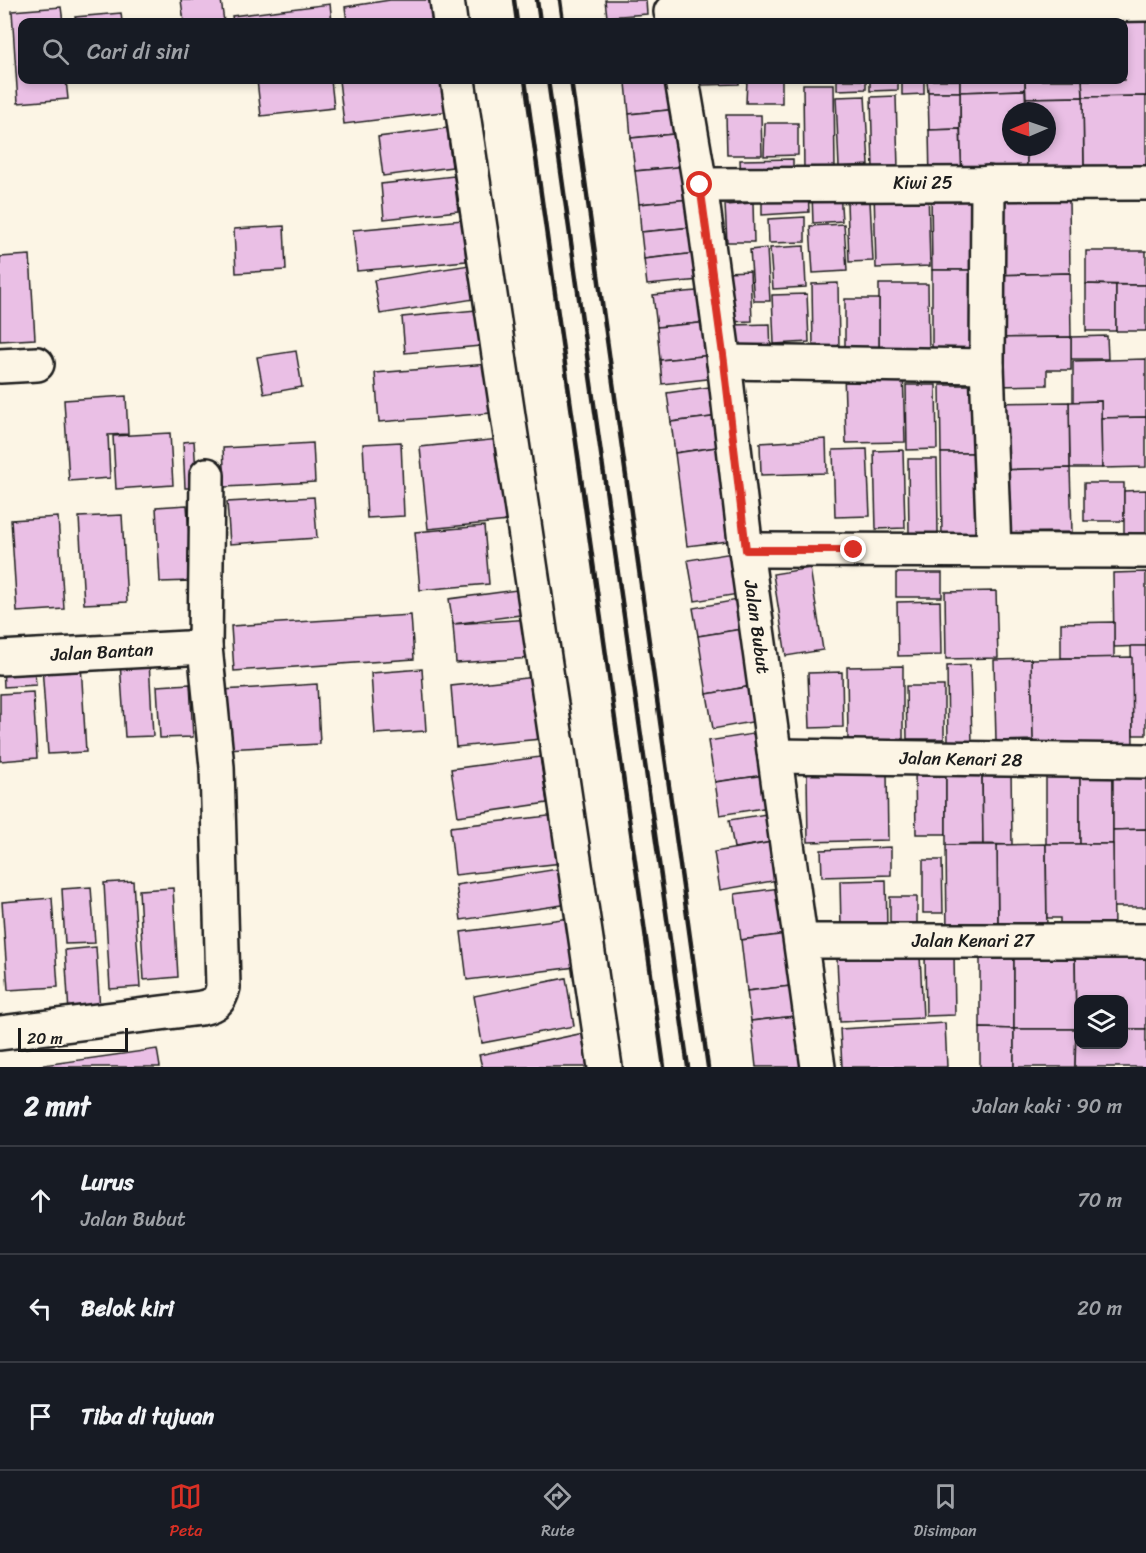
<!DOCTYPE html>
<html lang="id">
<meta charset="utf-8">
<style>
body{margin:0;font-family:Sriracha,sans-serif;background:#20242c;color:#f1f3f6}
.controls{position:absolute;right:18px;bottom:18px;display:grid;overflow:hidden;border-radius:12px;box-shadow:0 3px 9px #0003}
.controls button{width:54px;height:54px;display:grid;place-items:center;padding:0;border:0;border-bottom:2px solid #363941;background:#171b24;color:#f1f3f6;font:30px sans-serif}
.compass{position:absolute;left:1002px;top:102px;width:54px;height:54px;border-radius:50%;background:#171b24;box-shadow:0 3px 9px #0003;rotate:268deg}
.scale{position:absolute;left:18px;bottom:15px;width:110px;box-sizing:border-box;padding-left:6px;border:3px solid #1c1c1c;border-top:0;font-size:16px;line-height:21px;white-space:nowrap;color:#1c1c1c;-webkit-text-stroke:4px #fcf5e5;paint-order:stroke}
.stop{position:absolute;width:18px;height:18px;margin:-14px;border:4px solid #d93025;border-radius:50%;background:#fff}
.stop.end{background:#d93025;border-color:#fff;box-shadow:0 2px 6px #0008}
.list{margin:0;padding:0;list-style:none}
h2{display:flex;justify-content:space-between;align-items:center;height:78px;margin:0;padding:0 24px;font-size:26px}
h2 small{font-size:20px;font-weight:400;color:#9ea1a6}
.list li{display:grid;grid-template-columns:39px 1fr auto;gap:18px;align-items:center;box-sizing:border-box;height:108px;padding:0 24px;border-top:2px solid #363941}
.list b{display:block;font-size:22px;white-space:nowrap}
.list p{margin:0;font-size:20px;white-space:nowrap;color:#9ea1a6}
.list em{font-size:20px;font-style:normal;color:#9ea1a6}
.icon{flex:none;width:33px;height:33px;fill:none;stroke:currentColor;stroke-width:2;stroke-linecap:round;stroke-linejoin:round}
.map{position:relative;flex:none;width:1146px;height:1067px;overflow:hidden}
.search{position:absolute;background:#171b24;box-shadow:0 3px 9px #0003;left:18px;right:18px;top:18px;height:66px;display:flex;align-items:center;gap:15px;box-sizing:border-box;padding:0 21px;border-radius:12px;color:#9ea1a6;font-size:22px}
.sheet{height:402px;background:#171b24}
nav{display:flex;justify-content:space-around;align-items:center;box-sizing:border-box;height:84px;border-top:2px solid #363941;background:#171b24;font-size:16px;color:#9ea1a6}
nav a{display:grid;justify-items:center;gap:3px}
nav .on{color:#d93025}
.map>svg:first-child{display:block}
.building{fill:#eabfe5;stroke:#1c1c1c;stroke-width:1.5}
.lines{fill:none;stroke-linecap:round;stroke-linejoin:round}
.minor-casing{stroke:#1c1c1c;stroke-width:38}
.minor{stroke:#fcf5e5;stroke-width:33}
.rail{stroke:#1c1c1c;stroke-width:4.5}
.route{stroke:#d93025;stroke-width:8}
.labels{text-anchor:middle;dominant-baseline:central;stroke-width:6;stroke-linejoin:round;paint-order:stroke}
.street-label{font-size:18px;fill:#1c1c1c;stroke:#fcf5e5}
</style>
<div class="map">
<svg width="1146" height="1067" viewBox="0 0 1146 1067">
<rect width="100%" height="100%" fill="#fcf5e5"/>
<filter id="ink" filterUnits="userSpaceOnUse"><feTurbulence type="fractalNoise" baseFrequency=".0167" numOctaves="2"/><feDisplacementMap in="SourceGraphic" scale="12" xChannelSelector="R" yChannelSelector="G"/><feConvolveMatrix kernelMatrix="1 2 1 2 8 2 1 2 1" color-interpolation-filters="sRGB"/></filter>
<g filter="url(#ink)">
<g class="building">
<path d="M181 0H221L224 22H184Z"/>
<path d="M390 0H433L436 22H347L345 7Z"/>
<path d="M605 0H646L647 14 607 17Z"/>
<path d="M330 4 332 22H233L232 16Z"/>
<path d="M61 7 63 22H22V80H66L68 99 18 103 12 11Z"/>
<path d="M121 13 122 22H76L75 17Z"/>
<path d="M1146 15V96L1083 97 1082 80H1124V22H1081V16Z"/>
<path d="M257 80H331L334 108 261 116Z"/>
<path d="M339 80H455L458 110 344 124Z"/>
<path d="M626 80H660L626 83Z"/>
<path d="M660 80H675L678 109 629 114 626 83Z"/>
<path d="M701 80H739V84L701 85Z"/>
<path d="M747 80H782V103H746Z"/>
<path d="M837 80H866V89L837 90Z"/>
<path d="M870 80H898V90L870 91Z"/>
<path d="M902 80H924V94L902 95Z"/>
<path d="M927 80H960V92H928Z"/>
<path d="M960 80H1025V90L960 92Z"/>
<path d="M1025 80H1082L1083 97 1026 98Z"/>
<path d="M803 84H834L835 171H804Z"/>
<path d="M1025 90 1026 111H1011V147H1027V175L961 168 960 92Z"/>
<path d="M928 92H960V129L929 130Z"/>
<path d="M865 96 869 165 839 167 836 97Z"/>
<path d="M896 96 898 169 873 170 871 97Z"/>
<path d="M1146 96V172L1084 173 1083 97Z"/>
<path d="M1083 97 1084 173 1027 175V147H1047V111H1026V98Z"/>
<path d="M678 109 685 133 631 138 629 114Z"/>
<path d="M726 115H761L762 155H727Z"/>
<path d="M765 123H798V155L764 156Z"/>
<path d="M447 128 452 167 383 176 378 137Z"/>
<path d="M960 129 962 180 930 181 929 130Z"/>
<path d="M685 133 688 166 635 171 631 138Z"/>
<path d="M793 159V179L741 180 740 160Z"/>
<path d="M688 166 691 199 639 204 635 171Z"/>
<path d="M454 176 458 211 384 219 381 184Z"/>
<path d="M928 188 930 266 876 268 874 190Z"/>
<path d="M808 189 809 212 762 215V192Z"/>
<path d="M840 191 842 221 813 223 812 193Z"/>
<path d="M977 193V270H932L931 194Z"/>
<path d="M691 199 694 227 641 232 639 204Z"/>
<path d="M1069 200 1070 273 993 275 991 201Z"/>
<path d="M870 201 873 261 849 262 847 202Z"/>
<path d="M753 203 754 242H727L725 205Z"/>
<path d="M805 217V242L769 243 768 219Z"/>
<path d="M463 220 466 261 357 271 353 230Z"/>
<path d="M844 224 847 271 813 273 810 226Z"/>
<path d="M284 226 286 270 236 273 234 229Z"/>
<path d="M694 227 697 253 644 259 641 232Z"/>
<path d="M804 246 806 287 773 289 770 248Z"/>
<path d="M767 248 770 301H754L750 250Z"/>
<path d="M1086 251H1146V285L1086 284Z"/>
<path d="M697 253 700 280 647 285 644 259Z"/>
<path d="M30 255 35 339 0 341V257Z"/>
<path d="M482 263 487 297 380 314 374 280Z"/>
<path d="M932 270H977V357L932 358Z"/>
<path d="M750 271 752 321 728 322 726 272Z"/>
<path d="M1070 273 1071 337 994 338 993 275Z"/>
<path d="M838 283 839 348H813L812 284Z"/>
<path d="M879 284H928L929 353H879Z"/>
<path d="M1086 284 1116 285V331H1086Z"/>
<rect x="1116" y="285" width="30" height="46"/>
<path d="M707 290 710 322 657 327 653 295Z"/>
<path d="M807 294 809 342 774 344 772 295Z"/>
<rect x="845" y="299" width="34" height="54"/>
<path d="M487 309 491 345 405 353 402 317Z"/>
<path d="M710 322 714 355 660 360 657 327Z"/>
<path d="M770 324 771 356 734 357 732 325Z"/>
<path d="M1107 336 1108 359H1071V337Z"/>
<path d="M1071 337V370H1047V385L994 386V338Z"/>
<path d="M296 351 302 387 264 394 257 357Z"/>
<path d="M714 355 716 378 662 384 660 360Z"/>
<path d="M1146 359V417L1101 418V401L1073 402V361Z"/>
<path d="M488 364 491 413 379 422 375 373Z"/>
<path d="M903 369 905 442 846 443 844 371Z"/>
<path d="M906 385H936L937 449 907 450Z"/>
<path d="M940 385H985L986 453H941Z"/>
<path d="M716 386 720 416 671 422 667 393Z"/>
<path d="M126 396 128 434 108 435 110 478 69 481 64 400Z"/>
<path d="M1101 401 1102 468H1070L1069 402Z"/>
<path d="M1069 402 1070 468 994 470 992 403Z"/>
<path d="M720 416 724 446 675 453 671 422Z"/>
<path d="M1146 417V467L1102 468 1101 418Z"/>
<path d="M170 433 173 485 116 489 113 436Z"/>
<path d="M500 439 508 521 428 529 420 447Z"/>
<path d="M826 439 827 473 761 475 760 443Z"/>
<path d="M194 441 197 488H185L183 442Z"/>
<path d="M401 442 404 516 367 518 363 444Z"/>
<path d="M313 443 315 482 225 487 223 448Z"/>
<path d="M724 446 736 540 687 546 675 453Z"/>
<path d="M867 449 870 516 835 517 833 450Z"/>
<path d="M903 450 905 528 876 529 874 451Z"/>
<path d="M941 453H986V538H942Z"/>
<path d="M908 459H937L938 533 909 534Z"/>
<path d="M1070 468 1072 532 996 533 994 470Z"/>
<rect x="1084" y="483" width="40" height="38"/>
<path d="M1146 490V535H1124V491Z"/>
<path d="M314 497 317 538 230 544 227 502Z"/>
<path d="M187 505 192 581 160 582 156 507Z"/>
<path d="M122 515 127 602 84 604 79 517Z"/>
<path d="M58 517 64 609 17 612 11 520Z"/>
<path d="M484 526 489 584 420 590 415 532Z"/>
<path d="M739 552 745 593 695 601 688 560Z"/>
<path d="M810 568 823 650 786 656 773 574Z"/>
<path d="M1146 572V646L1114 647 1113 573Z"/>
<rect x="896" y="573" width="46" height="24"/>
<path d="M517 590 520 615 453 624 449 599Z"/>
<path d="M996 591 998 658 946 659 945 592Z"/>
<path d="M743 599 748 628 698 636 693 608Z"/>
<path d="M940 601 941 655 898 656 897 602Z"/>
<path d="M411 615 414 659 234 671 231 626Z"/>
<path d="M531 619 534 658 456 663 453 624Z"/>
<path d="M1114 622V658H1061V623Z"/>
<path d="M748 628 757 685 707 694 698 636Z"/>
<path d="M1131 646H1146V735H1133Z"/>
<path d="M1132 657 1133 748 1033 750 1031 659Z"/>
<path d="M1031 659 1033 740 996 741 994 660Z"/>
<path d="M149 661 153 736 125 737 120 662Z"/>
<path d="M34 663 36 685 4 687 3 665Z"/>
<path d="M81 663 86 752 48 754 42 666Z"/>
<path d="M970 665 972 743H948L947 666Z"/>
<path d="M903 666V740L848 741 847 667Z"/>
<path d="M422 669 426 731 375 734 371 673Z"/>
<path d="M842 672 843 727 810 728 808 673Z"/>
<path d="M535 677 541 739 456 747 451 686Z"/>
<path d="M190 684 193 737 160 738 157 686Z"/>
<path d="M317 684 320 744 225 749 222 690Z"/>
<path d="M757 685 763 720 713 729 707 694Z"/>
<path d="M906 686H944V739H907Z"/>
<path d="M33 692 37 758 0 761V694Z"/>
<path d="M765 732 772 774 715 782 708 741Z"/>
<path d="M540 757 547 803 458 816 451 769Z"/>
<rect x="1046" y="768" width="34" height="76"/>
<rect x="1080" y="768" width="33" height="76"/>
<path d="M915 770H946V834H916Z"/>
<path d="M946 770H982L983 844 946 845Z"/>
<path d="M982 770H1011L1012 845 983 844Z"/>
<path d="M887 772 888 840 808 842 807 774Z"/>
<path d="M772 774 776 806 720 815 715 782Z"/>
<path d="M1113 776H1146V829L1113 830Z"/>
<path d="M773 813 778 841 734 848 729 820Z"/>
<path d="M557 815 562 863 455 875 450 827Z"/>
<path d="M1146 829V907H1113V830Z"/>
<path d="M778 841 784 879 720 890 714 852Z"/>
<path d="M1046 844 1047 934 998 935 997 845Z"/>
<path d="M1046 844H1113L1114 932 1060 933V918H1047Z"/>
<path d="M946 845H997L998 935H947Z"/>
<path d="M891 847V875L822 877 821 850Z"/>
<path d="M923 860H942L943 913H923Z"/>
<path d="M564 868 569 904 461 920 456 885Z"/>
<path d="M886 880 887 927 841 928 840 881Z"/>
<path d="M133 881 140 987 110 989 104 883Z"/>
<path d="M91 887 95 943 65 944 62 889Z"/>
<path d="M788 887 794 933 741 940 735 894Z"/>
<path d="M173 888 178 977 144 980 139 890Z"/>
<rect x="890" y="897" width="27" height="33"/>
<path d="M52 898 58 987 8 990 2 902Z"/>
<path d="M570 918 576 967 467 980 461 932Z"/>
<path d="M794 933 800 985 747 991 741 940Z"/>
<path d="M980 946H1014V1029L980 1028Z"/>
<path d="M1014 946H1075L1076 1029H1014Z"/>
<path d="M1075 946H1146V1029H1124V999H1078V1029H1076Z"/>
<path d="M96 947 100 1011 69 1013 65 950Z"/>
<path d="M954 954 955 1015 926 1016 925 955Z"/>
<path d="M920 955 923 1018 840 1022 837 959Z"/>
<path d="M566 978 574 1026 482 1043 474 996Z"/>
<path d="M800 985 804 1015 751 1021 747 991Z"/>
<path d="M804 1015 810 1067H756L751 1021Z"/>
<path d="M945 1023 947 1067H842L840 1029Z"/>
<path d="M980 1028 1014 1029V1067H980Z"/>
<path d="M1014 1029H1076L1075 1067H1014Z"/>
<path d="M1076 1029H1078V1044H1124V1029H1146V1067H1075Z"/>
<path d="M584 1033 591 1067H482L479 1055Z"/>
<path d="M157 1049 160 1067H30Z"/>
</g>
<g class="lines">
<defs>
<g id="minor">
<path d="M447 0 450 22"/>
<path d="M671 12 1146 4"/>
<path d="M458 80 605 1067"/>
<path d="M682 80 700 185 724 362 746 550 818 1067"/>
<path d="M988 183 987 366 994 550"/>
<path d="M700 185 1146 183"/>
<path d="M724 362 987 366"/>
<path d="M0 366 37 364"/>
<path d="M746 550 1146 551"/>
<path d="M0 658 205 647"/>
<path d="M775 756 1146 761"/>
<path d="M801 941H1146"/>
<path d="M0 1033 201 1008C215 1005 220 1001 223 987L217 767 205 647 207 475"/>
</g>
</defs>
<use href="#minor" class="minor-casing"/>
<use href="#minor" class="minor"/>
<g class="rail">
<path d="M514 0 517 22"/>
<path d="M537 0 540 22"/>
<path d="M560 0 563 22"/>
<path d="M525 80 664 1067"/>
<path d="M548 80 688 1067"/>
<path d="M571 80 708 1067"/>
</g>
</g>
</g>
<g class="lines" filter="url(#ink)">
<path class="route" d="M700 185 724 362 746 550H854"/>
</g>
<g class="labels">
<g class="street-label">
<text x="923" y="183">Kiwi 25</text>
<text transform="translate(757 627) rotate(82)">Jalan Bubut</text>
<text transform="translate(102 652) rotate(-3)">Jalan Bantan</text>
<text transform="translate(961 759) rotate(1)">Jalan Kenari 28</text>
<text x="973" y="941">Jalan Kenari 27</text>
</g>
</g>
</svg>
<div class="controls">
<button><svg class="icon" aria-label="layers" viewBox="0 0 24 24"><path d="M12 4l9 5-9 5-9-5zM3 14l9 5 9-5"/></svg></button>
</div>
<svg class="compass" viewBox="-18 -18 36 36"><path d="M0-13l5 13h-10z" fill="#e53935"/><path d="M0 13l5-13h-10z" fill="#9ea1a6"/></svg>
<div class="scale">20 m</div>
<div class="stop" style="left:700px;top:185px"></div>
<div class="stop end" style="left:854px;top:550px"></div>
<div class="search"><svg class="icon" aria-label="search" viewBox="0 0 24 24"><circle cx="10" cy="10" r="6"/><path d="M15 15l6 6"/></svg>Cari di sini</div>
</div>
<section class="sheet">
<h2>2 mnt<small>Jalan kaki · 90 m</small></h2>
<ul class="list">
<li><svg class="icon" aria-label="ahead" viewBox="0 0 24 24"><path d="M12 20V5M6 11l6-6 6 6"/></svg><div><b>Lurus</b><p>Jalan Bubut</p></div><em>70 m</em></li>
<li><svg class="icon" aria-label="left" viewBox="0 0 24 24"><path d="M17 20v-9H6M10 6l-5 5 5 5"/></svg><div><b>Belok kiri</b></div><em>20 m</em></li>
<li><svg class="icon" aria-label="arrive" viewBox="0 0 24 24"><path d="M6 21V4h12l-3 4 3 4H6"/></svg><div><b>Tiba di tujuan</b></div></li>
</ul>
</section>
<nav>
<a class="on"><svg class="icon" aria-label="map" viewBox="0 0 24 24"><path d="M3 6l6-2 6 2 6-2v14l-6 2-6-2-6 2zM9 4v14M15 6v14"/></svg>Peta</a>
<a><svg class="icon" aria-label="directions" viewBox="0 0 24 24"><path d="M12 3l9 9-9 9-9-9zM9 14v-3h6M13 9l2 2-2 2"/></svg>Rute</a>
<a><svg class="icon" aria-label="saved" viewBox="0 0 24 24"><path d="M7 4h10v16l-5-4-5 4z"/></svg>Disimpan</a>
</nav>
